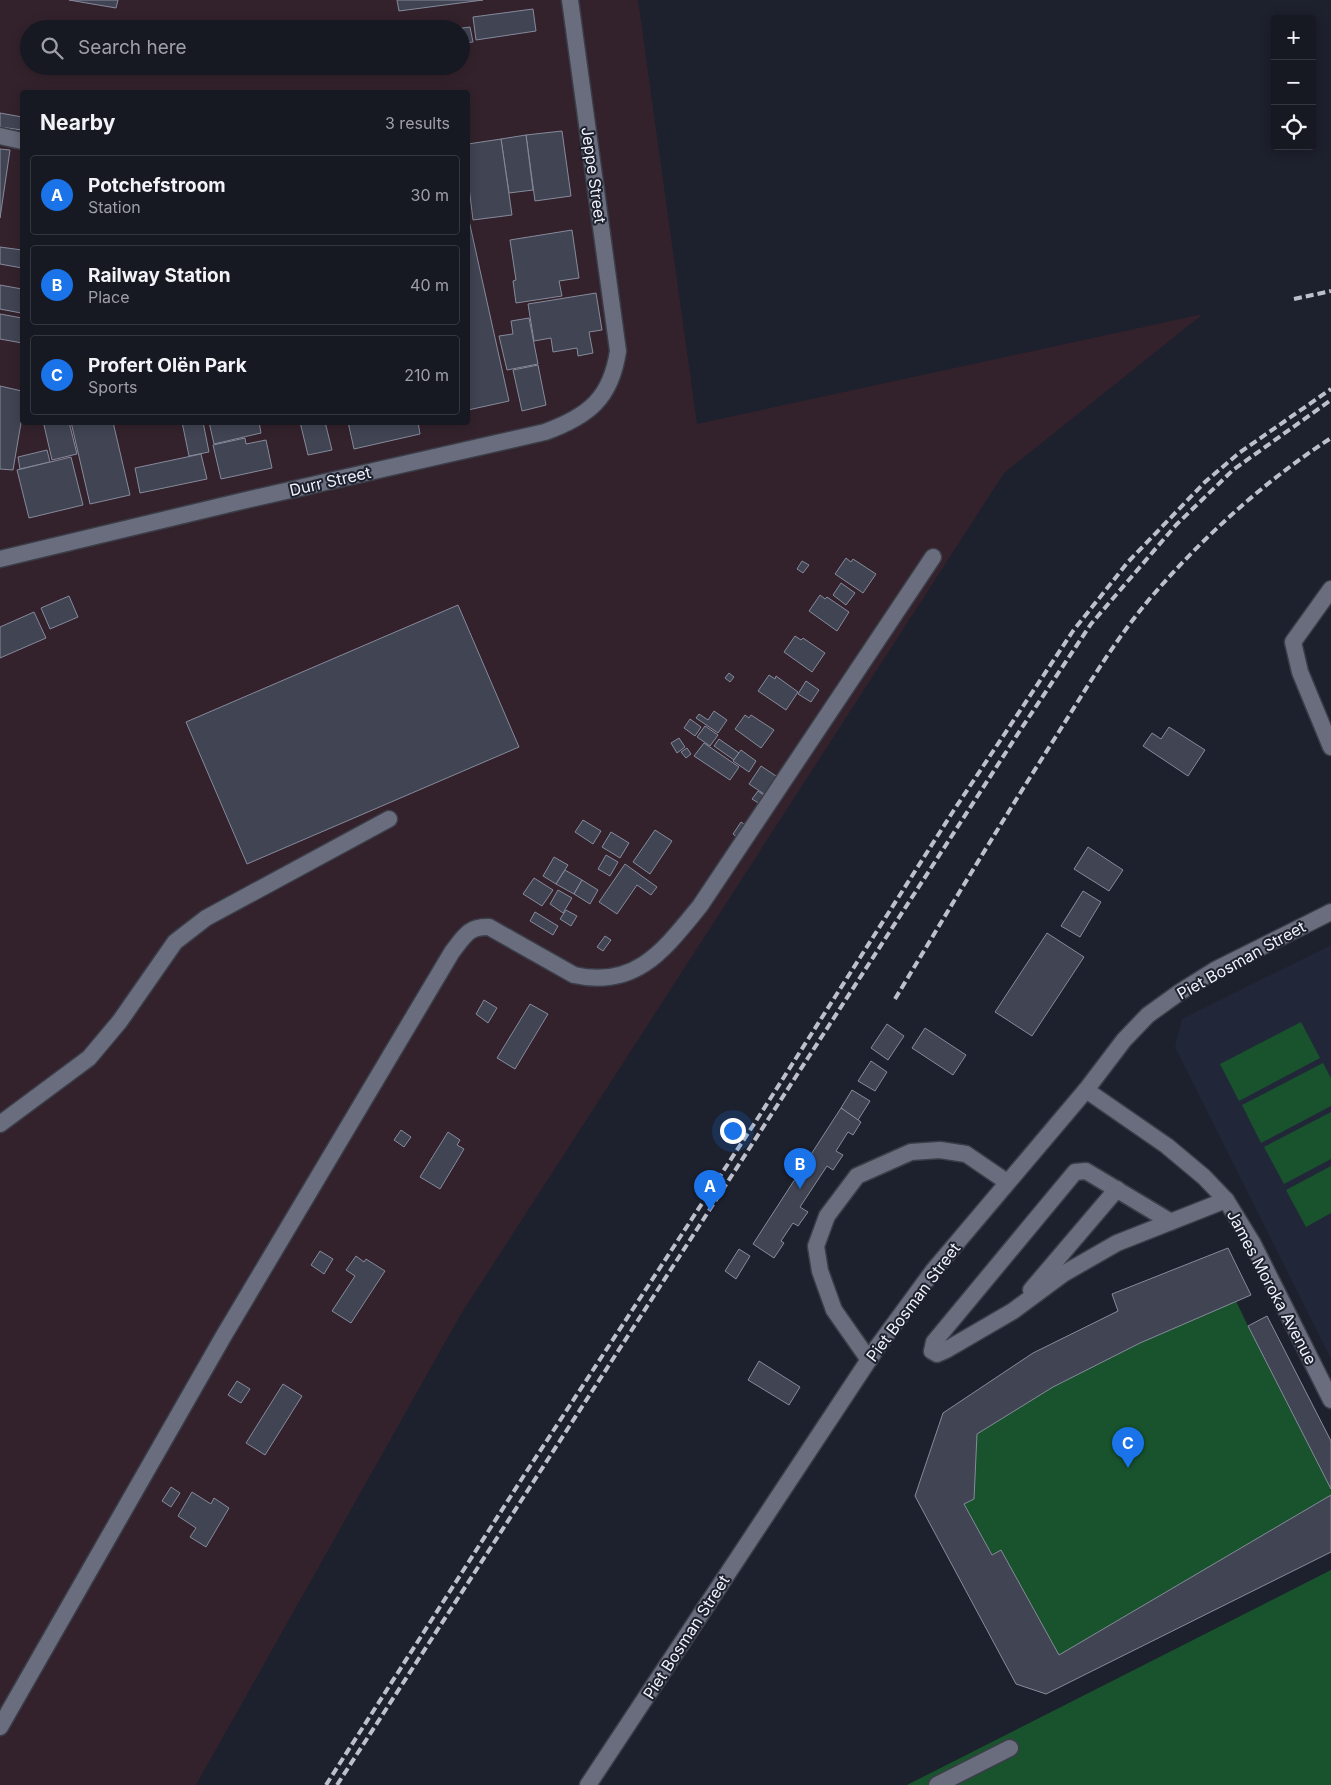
<!DOCTYPE html>
<meta charset="utf-8">
<style>
body{margin:0;font-family:Inter,sans-serif;background:#23252f;color:#f1f3f6}
.controls{position:absolute;right:15px;top:15px;display:grid;overflow:hidden;border-radius:5px;box-shadow:0 2px 12px #0003}
.controls button{width:45px;height:45px;display:grid;place-items:center;padding:0;border:0;border-bottom:1px solid #353740;background:#161822;color:#f1f3f6;font:25px sans-serif}
.you{position:absolute;left:732px;top:1130px;width:18px;height:18px;margin:-12px;border:4px solid #fff;border-radius:50%;background:#1a73e8;box-shadow:0 0 0 8px #1a73e833}
.badge{display:grid;place-items:center;width:32px;height:32px;border-radius:50%;background:#1a73e8;color:#fff;font-size:16px;font-weight:700}
.pin{position:absolute;translate:-50% -41px;filter:drop-shadow(0 1px 2px #0008)}
.pin::after{content:'';position:absolute;top:26px;width:18px;height:15px;background:inherit;clip-path:polygon(0 0,100% 0,50% 100%)}
.list{margin:0;padding:0;list-style:none}
h2{display:flex;justify-content:space-between;align-items:center;height:65px;margin:0;padding:0 20px;font-size:21px}
h2 small{font-size:16px;font-weight:400;color:#9ea0a5}
.list li{display:grid;grid-template-columns:32px 1fr auto;gap:15px;align-items:center;box-sizing:border-box;height:80px;margin:0 10px 10px;padding:0 10px;border:1px solid #353740;border-radius:5px}
.list b{display:block;font-size:19px;white-space:nowrap}
.list p{margin:0;font-size:16px;white-space:nowrap;color:#9ea0a5}
.list em{font-size:16px;font-style:normal;color:#9ea0a5}
.icon{flex:none;width:28px;height:28px;fill:none;stroke:currentColor;stroke-width:2;stroke-linecap:round;stroke-linejoin:round}
.map{position:relative;flex:none;width:1331px;height:1785px;overflow:hidden}
.search{position:absolute;background:#161822;box-shadow:0 2px 12px #0003;left:20px;top:20px;width:450px;height:55px;display:flex;align-items:center;gap:12px;box-sizing:border-box;padding:0 18px;border-radius:28px;color:#9ea0a5;font-size:19px}
.panel{position:absolute;background:#161822;box-shadow:0 2px 12px #0003;left:20px;top:90px;width:450px;height:335px;border-radius:5px}
.map>svg:first-child{display:block}
.industrial{fill:#33222c;fill-rule:evenodd}
.built{fill:#222639}
.green{fill:#18532d}
.building{fill:#414453;stroke:#868a9b}
.lines{fill:none;stroke-linecap:round;stroke-linejoin:round}
.minor-casing{stroke:#3b3d48;stroke-width:19}
.minor{stroke:#696d7d;stroke-width:16}
.rail{stroke:#bdc0ca;stroke-width:4;stroke-dasharray:8 4;stroke-linecap:butt}
.labels{text-anchor:middle;dominant-baseline:central;stroke-width:4;stroke-linejoin:round;paint-order:stroke}
.street-label{font-size:16px;fill:#f0f2fb;stroke:#1d202d}
</style>
<div class="map">
<svg width="1331" height="1785" viewBox="0 0 1331 1785">
<rect width="100%" height="100%" fill="#1d202d"/>
<path class="industrial" d="M0 0H638L697 424 1203 314 1004 473 461 1314 196 1785H0ZM29 29H461V66H29ZM22 92H468V422H22Z"/>
<path class="built" d="M1331 945V1359L1175 1047 1182 1019Z"/>
<g class="green">
<path d="M1301 1022 1320 1058 1239 1101 1220 1064Z"/>
<path d="M1323 1063 1331 1078V1106L1261 1143 1242 1105Z"/>
<path d="M1331 1112V1159L1284 1184 1264 1147Z"/>
<path d="M1331 1166V1213L1306 1227 1286 1190Z"/>
<path d="M1228 1248 1251 1295 1236 1301 1248 1326 1267 1316 1331 1441V1552L1046 1694 1016 1684 915 1496 943 1413 1033 1353 1118 1311 1112 1294Z"/>
<path d="M1331 1570V1785H907Z"/>
</g>
<g class="building">
<path d="M69 0H118L116 8Z"/>
<path d="M397 0H483L399 11Z"/>
<path d="M533 9 536 31 476 40 473 17Z"/>
<path d="M421 24 422 29H398V27Z"/>
<path d="M470 27 473 42 461 43V29H455Z"/>
<path d="M0 113 22 117V130L0 127Z"/>
<path d="M562 131 571 196 535 201 526 135Z"/>
<path d="M526 135 533 190 509 193 501 139Z"/>
<path d="M501 139 512 215 473 220 468 179V144Z"/>
<path d="M0 149 10 150 0 218Z"/>
<path d="M468 216 509 401 468 410Z"/>
<path d="M572 230 579 278 559 281 562 296 516 303 513 281 516 280 510 240Z"/>
<path d="M0 247 22 250V268L0 264Z"/>
<path d="M0 285 22 289 21 313 0 309Z"/>
<path d="M596 293 602 330 589 332 593 353 578 356 577 348 553 352 551 338 534 341 528 304Z"/>
<path d="M0 314 22 318V343L0 339Z"/>
<path d="M529 318 538 364 507 370 499 336 513 334 511 321Z"/>
<path d="M538 365 546 405 522 411 513 370Z"/>
<path d="M0 386 22 391V417L13 470 0 469Z"/>
<path d="M53 422H69L77 454 52 460 44 425Z"/>
<path d="M71 422H113L130 495 90 504Z"/>
<path d="M182 422H203L209 452 189 456Z"/>
<path d="M209 422H259L261 433 214 444Z"/>
<path d="M300 422H325L332 450 308 455Z"/>
<path d="M348 422H418L420 434 354 449Z"/>
<path d="M245 438 246 444 266 440 272 468 221 479 213 445Z"/>
<path d="M47 450 50 462 20 469 18 457Z"/>
<path d="M201 454 207 479 140 493 135 468Z"/>
<path d="M71 457 83 505 29 518 17 470Z"/>
<path d="M846 558 851 562 853 559 876 574 863 593 835 574Z"/>
<path d="M802 561 809 565 803 573 797 569Z"/>
<path d="M841 583 855 593 846 605 833 595Z"/>
<path d="M820 595 825 599 827 597 849 612 837 631 809 611Z"/>
<path d="M69 596 78 617 50 629 41 608Z"/>
<path d="M458 605 519 747 247 864 186 722Z"/>
<path d="M34 612 46 638 0 658V627Z"/>
<path d="M795 636 801 640 803 638 825 653 812 672 784 652Z"/>
<path d="M729 673 734 677 730 682 725 678Z"/>
<path d="M769 675 775 679 776 676 798 692 786 710 758 691Z"/>
<path d="M806 681 819 690 811 702 798 694Z"/>
<path d="M714 711 727 720 718 733 696 718 699 714 708 720Z"/>
<path d="M745 715 749 718 751 715 774 730 761 748 735 729Z"/>
<path d="M690 719 701 727 695 736 684 728Z"/>
<path d="M705 726 718 735 710 746 697 737Z"/>
<path d="M1169 727 1205 750 1188 776 1143 746 1152 733 1161 739Z"/>
<path d="M679 738 685 747 677 753 671 743Z"/>
<path d="M719 739 739 753 734 760 714 746Z"/>
<path d="M704 743 739 767 730 780 694 756Z"/>
<path d="M687 748 691 754 686 758 681 752Z"/>
<path d="M741 750 756 761 749 772 733 761Z"/>
<path d="M761 766 779 778 767 796 749 784Z"/>
<path d="M758 791 768 798 763 806 752 799Z"/>
<path d="M583 820 601 831 593 844 575 832Z"/>
<path d="M741 822 748 827 739 839 733 834Z"/>
<path d="M655 830 672 841 650 874 633 862Z"/>
<path d="M611 832 629 843 620 858 602 847Z"/>
<path d="M1088 847 1123 870 1109 891 1074 869Z"/>
<path d="M606 855 618 862 610 876 598 869Z"/>
<path d="M554 857 568 865 556 884 543 876Z"/>
<path d="M625 864 657 887 651 895 637 885 617 914 599 902Z"/>
<path d="M565 870 582 880 574 894 556 884Z"/>
<path d="M534 878 553 890 542 906 523 894Z"/>
<path d="M582 880 598 890 590 904 574 894Z"/>
<path d="M558 890 572 898 563 913 550 904Z"/>
<path d="M1083 891 1101 902 1080 937 1061 926Z"/>
<path d="M566 910 577 916 571 926 560 919Z"/>
<path d="M535 912 558 926 553 935 530 921Z"/>
<path d="M1047 933 1084 957 1032 1036 995 1012Z"/>
<path d="M605 936 611 940 603 951 597 947Z"/>
<path d="M484 1000 497 1008 488 1023 476 1014Z"/>
<path d="M530 1004 548 1014 515 1069 497 1058Z"/>
<path d="M887 1024 904 1036 888 1060 871 1048Z"/>
<path d="M925 1028 966 1055 953 1075 912 1048Z"/>
<path d="M871 1061 887 1072 875 1091 858 1081Z"/>
<path d="M852 1090 870 1101 858 1120 841 1108Z"/>
<path d="M841 1108 861 1122 853 1135 848 1132 836 1151 843 1155 833 1170 827 1166 800 1207 808 1212 798 1226 793 1223 781 1241 784 1243 774 1258 753 1244Z"/>
<path d="M401 1130 411 1137 404 1147 394 1140Z"/>
<path d="M448 1132 460 1140 457 1145 464 1149 440 1189 420 1177Z"/>
<path d="M1228 1248 1251 1295 1140 1343 1053 1387 977 1434 974 1499 964 1504 992 1555 1001 1550 1059 1655 1331 1495V1552L1046 1694 1016 1684 915 1496 943 1413 1033 1353 1118 1311 1112 1294Z"/>
<path d="M739 1249 750 1256 736 1279 725 1271Z"/>
<path d="M320 1251 333 1259 324 1274 311 1265Z"/>
<path d="M356 1256 364 1262 366 1259 385 1271 351 1323 332 1311 355 1276 346 1270Z"/>
<path d="M1267 1316 1331 1441V1489L1248 1326Z"/>
<path d="M759 1361 800 1387 789 1405 748 1380Z"/>
<path d="M237 1381 250 1389 241 1403 228 1395Z"/>
<path d="M283 1384 302 1396 265 1455 246 1443Z"/>
<path d="M171 1487 180 1493 171 1507 162 1501Z"/>
<path d="M192 1492 211 1504 214 1498 229 1508 206 1547 190 1537 196 1528 178 1516Z"/>
</g>
<g class="lines">
<defs>
<g id="minor">
<path d="M0 136 22 141"/>
<path d="M0 559 242 501 545 432C589 416 611 398 618 351L570 0"/>
<path d="M1331 589 1293 642 1300 672 1331 747"/>
<path d="M1086 1090 1167 1146 1204 1177 1226 1200 1253 1244 1331 1400"/>
<path d="M0 1124 89 1058 120 1021 175 942 206 918 389 819"/>
<path d="M1171 1222 1086 1171 1075 1172 934 1342 932 1351 937 1354 946 1350 1013 1311 1063 1274 1117 1243 1226 1200"/>
<path d="M1031 1290 1117 1189"/>
<path d="M869 1360 834 1310 820 1271 816 1246 827 1216 857 1176 911 1152 940 1150 966 1154 1007 1182"/>
<path d="M0 1727 223 1337 452 952C464 937 468 926 489 927L574 975C636 989 664 950 700 906L933 557"/>
<path d="M588 1785 878 1346 933 1271 1086 1090 1124 1040 1148 1015 1180 992 1215 970 1331 912"/>
<path d="M937 1785 1010 1748"/>
</g>
</defs>
<use href="#minor" class="minor-casing"/>
<use href="#minor" class="minor"/>
<g class="rail">
<path d="M1294 299 1331 291"/>
<path d="M895 999C948 911 1000 824 1055 738 1086 689 1115 639 1153 595 1205 535 1265 481 1331 438"/>
<path d="M326 1785 523 1477 756 1121 954 810 1073 631 1128 562 1205 482 1239 453 1331 389"/>
<path d="M337 1785 1021 729 1091 624 1176 525 1233 470 1331 400"/>
</g>
</g>
<g class="labels">
<g class="street-label">
<text transform="translate(594 175) rotate(82)">Jeppe Street</text>
<text transform="translate(330 481) rotate(-13)">Durr Street</text>
<text transform="translate(1241 960) rotate(-29)">Piet Bosman Street</text>
<text transform="translate(1272 1287) rotate(62)">James Moroka Avenue</text>
<text transform="translate(913 1302) rotate(-53)">Piet Bosman Street</text>
<text transform="translate(686 1637) rotate(-57)">Piet Bosman Street</text>
</g>
</g>
</svg>
<div class="controls">
<button>+</button>
<button>−</button>
<button><svg class="icon" aria-label="locate" viewBox="0 0 24 24"><circle cx="12" cy="12" r="6"/><path d="M12 2v4M12 18v4M2 12h4M18 12h4"/></svg></button>
</div>
<div class="you"></div>
<div class="pin badge" style="left:710px;top:1211px">A</div>
<div class="pin badge" style="left:800px;top:1189px">B</div>
<div class="pin badge" style="left:1128px;top:1468px">C</div>
<div class="search"><svg class="icon" aria-label="search" viewBox="0 0 24 24"><circle cx="10" cy="10" r="6"/><path d="M15 15l6 6"/></svg>Search here</div>
<section class="panel">
<h2>Nearby<small>3 results</small></h2>
<ul class="list">
<li><span class="badge">A</span><div><b>Potchefstroom</b><p>Station</p></div><em>30 m</em></li>
<li><span class="badge">B</span><div><b>Railway Station</b><p>Place</p></div><em>40 m</em></li>
<li><span class="badge">C</span><div><b>Profert Olën Park</b><p>Sports</p></div><em>210 m</em></li>
</ul>
</section>
</div>
